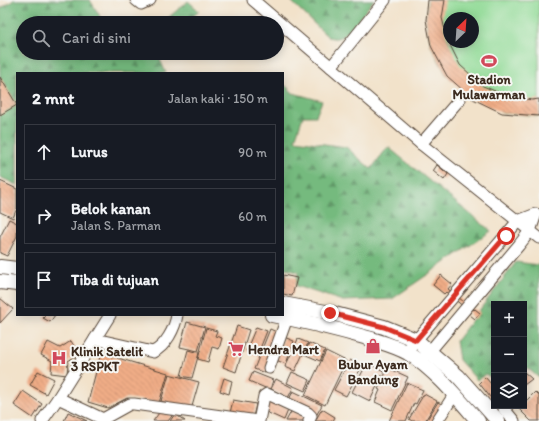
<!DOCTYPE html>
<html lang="id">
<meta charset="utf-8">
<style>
body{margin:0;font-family:Itim,sans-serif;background:#242831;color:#f1f3f6}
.controls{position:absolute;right:12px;bottom:12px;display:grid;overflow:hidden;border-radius:0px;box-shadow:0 2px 10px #0003}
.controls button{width:36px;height:36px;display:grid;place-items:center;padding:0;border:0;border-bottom:1px solid #363941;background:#171b24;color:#f1f3f6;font:20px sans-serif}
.compass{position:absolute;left:443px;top:12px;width:36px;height:36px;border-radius:50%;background:#171b24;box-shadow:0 2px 10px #0003;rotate:25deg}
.stop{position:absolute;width:12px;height:12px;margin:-9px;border:3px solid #d93025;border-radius:50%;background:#fff}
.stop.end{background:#d93025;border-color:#fff;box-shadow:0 1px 4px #0008}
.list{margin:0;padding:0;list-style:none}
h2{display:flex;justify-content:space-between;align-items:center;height:52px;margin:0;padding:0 16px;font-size:17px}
h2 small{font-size:13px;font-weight:400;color:#9ea1a6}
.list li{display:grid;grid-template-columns:26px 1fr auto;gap:12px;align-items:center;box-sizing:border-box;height:56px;margin:0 8px 8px;padding:0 8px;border:1px solid #363941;border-radius:0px}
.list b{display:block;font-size:15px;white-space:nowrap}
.list p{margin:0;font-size:13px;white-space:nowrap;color:#9ea1a6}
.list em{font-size:13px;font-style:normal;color:#9ea1a6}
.icon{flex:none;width:22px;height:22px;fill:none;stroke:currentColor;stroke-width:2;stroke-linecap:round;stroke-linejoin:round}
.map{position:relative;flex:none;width:539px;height:421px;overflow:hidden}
.search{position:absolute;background:#171b24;box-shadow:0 2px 10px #0003;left:16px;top:16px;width:268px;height:44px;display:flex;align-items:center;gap:10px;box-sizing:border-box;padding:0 14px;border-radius:22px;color:#9ea1a6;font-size:15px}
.panel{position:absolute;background:#171b24;box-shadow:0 2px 10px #0003;left:16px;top:72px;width:268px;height:244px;border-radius:0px}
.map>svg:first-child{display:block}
.forest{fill:url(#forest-firs);stroke:#58724e}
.park{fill:#90da95;stroke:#66825a;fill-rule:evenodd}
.building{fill:url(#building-back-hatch)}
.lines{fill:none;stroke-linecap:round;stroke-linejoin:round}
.minor-casing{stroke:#564638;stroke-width:13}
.major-casing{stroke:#564638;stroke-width:16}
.minor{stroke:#fff;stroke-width:11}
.major{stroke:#fff;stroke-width:14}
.route{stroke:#d93025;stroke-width:5}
.labels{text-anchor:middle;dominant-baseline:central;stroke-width:4;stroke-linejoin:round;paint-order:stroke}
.poi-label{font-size:13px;font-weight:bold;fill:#3b2a1e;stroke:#f6f6f2}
</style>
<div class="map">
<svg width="539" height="421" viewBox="0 0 539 421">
<defs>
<pattern id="forest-firs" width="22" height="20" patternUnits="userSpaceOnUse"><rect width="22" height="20" fill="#74ba7e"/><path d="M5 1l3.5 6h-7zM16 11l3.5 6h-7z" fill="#609767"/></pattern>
<pattern id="building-back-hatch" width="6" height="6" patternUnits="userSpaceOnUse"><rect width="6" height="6" fill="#f1ad87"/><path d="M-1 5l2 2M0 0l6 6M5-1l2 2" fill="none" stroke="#c48d6e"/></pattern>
</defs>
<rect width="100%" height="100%" fill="#f6f6f2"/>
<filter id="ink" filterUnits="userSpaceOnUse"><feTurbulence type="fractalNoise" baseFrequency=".025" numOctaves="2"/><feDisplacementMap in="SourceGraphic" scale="8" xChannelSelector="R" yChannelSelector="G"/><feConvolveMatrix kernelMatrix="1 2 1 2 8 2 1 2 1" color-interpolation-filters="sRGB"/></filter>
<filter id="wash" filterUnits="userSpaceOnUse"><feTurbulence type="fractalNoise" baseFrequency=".012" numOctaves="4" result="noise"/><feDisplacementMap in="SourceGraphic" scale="16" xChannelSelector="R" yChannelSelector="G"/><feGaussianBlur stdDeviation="0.9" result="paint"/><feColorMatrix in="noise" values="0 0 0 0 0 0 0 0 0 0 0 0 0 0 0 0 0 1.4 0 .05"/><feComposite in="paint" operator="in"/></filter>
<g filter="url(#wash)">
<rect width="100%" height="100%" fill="#f2e2ca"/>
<g class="forest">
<path d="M14 0H90L104 23H23V53H122L123 54 125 53H157L166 73H17V185L0 177V9Z"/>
<path d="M290 0H374C367 8 349 34 340 37 336 39 332 38 328 37Z"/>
<path d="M188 1 199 11 186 23H162Z"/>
<path d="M283 85H285L293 93 322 101 316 116H303L295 140 346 147 371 169 388 147 491 231 392 299 343 301 296 286 298 272 283 268Z"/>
<path d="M516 262 539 265V378L524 365V304H494V380L486 374 477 380 459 360 456 341Z"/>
</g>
<path class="park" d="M428 0H539V116L502 113 447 76 431 46 426 20ZM449 18H473V42H449Z"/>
<g id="blocks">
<g class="building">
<path d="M428 0H445L442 18 448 41 460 65 483 86 507 96 532 100 539 99V116L502 113 473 99 447 76 431 46 426 20Z"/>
<path d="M0 77 17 105 0 115Z"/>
<path d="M437 165 448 174 444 180 433 171Z"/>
<path d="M0 181 17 189V208L13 218 0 212Z"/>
<path d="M9 219 17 223V236L7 256 0 253V237Z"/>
<path d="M283 275 297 278 292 296 283 294Z"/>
<path d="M441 275 452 284 448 289 474 310 475 309 480 313 475 319 470 315 471 313 446 292 444 294 433 285Z"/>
<path d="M0 298 13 309 0 323Z"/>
<path d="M46 315H55L50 322 43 318Z"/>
<path d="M187 322 205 327 198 351 180 347Z"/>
<path d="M237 326 249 330 236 372 223 367Z"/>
<path d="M256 327 267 331 257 356 246 351Z"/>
<path d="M206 328 217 331 215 336 222 338 219 349 212 347 208 362 198 359Z"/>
<path d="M270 329 281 334 265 373 254 369Z"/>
<path d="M284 337 294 341 286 364 276 360Z"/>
<path d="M298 339 308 343 295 371 285 367Z"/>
<path d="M71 341 79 354 68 361 67 375 51 373 52 361 41 355 48 342 60 348Z"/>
<path d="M309 343 325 350 320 361 304 354Z"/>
<path d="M188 350 199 353 192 378 181 376Z"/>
<path d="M326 351 346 361 325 405 305 395Z"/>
<path d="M101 353 168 373 159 403 127 398 108 408 88 402Z"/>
<path d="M350 360 362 366 346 396 334 390Z"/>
<path d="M367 363 384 371 370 401 352 392Z"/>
<path d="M388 368 408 377 392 410 375 402 380 390 378 389Z"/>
<path d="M38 371 54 379 46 394 30 385Z"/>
<path d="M253 372 273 380 270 390 249 381Z"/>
<path d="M292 372 310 380 305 391 287 383Z"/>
<path d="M524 372 532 379 524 385Z"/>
<path d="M169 374 199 382 191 410 161 401Z"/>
<path d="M485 377 492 385 494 383V402L479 383Z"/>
<path d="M224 378 232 381 229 394 220 391Z"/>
<path d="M276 379 293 388 288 398 271 389Z"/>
<path d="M407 383 423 390 416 404 414 403 406 421H389Z"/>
<path d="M23 391 42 404 33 418 14 405Z"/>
<path d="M293 391 322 405 317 414 289 400Z"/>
<path d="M535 392 539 396V421H531L518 408 520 406H524V403Z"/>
<path d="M424 394 437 401 425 421H412L409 419Z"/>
<path d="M233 400 256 404 253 417 230 413Z"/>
<path d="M269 400 289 408 284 420 264 411Z"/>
<path d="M438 402 444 406 435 421H426Z"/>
<path d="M162 409 172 416 168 421H153Z"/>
<path d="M322 409 335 417 333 421H315Z"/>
<path d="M292 410 306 418 305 421H286Z"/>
<path d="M68 412 87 421H64Z"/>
<path d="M175 414 185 421H170Z"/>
</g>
</g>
</g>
<g filter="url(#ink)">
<use href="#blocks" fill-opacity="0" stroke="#564638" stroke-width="1"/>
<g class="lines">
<defs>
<g id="minor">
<path d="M136 0 141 4 150 0"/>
<path d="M253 0 421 144 539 238"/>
<path d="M331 67 385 0"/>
<path d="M421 144 459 100"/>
<path d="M95 339 153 352C166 346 175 328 177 315"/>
<path d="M406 352 518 221 536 214 530 231 519 245 425 357"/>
<path d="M269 368 287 318"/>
<path d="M58 398 103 419 130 404H134L258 421"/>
<path d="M504 409 514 421"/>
<path d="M42 421 58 398 110 315"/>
<path d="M259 421 264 396 267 394 308 413 311 416 309 421"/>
<path d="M437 421 454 395"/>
</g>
<g id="major">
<path d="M0 267 17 269"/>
<path d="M0 282 17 284"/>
<path d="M283 304 331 313 384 327 416 340 458 376 498 421"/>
<path d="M272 315C304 321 336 329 368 338 380 342 396 346 408 353 435 370 457 397 478 421"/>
</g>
</defs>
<use href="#minor" class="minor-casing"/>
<use href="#major" class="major-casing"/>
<use href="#minor" class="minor"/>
<use href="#major" class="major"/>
</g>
</g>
<g class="lines" filter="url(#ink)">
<path class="route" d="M330 313 384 327 416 340 506 236"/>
</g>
<defs>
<symbol id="stadium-bare" viewBox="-9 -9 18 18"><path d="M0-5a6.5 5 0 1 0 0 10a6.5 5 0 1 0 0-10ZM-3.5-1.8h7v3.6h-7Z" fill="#d1495b" stroke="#f6f6f2" stroke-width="2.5" paint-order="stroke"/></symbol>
<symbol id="shop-bare" viewBox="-9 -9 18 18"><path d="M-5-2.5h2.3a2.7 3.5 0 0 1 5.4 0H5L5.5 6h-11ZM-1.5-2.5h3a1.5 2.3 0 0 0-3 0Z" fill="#d1495b" stroke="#f6f6f2" stroke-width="2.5" paint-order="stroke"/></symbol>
<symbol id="supermarket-bare" viewBox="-9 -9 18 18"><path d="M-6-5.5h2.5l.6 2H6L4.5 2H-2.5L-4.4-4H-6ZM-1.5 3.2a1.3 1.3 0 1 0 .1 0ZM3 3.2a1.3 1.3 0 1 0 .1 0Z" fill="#d1495b" stroke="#f6f6f2" stroke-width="2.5" paint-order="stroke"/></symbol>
<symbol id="hospital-bare" viewBox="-9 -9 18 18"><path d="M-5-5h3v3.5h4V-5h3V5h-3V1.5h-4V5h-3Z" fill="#d1495b" stroke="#f6f6f2" stroke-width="2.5" paint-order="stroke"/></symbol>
</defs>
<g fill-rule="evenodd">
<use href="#stadium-bare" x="478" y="50" width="22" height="22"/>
<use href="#shop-bare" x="362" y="335" width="22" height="22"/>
<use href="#supermarket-bare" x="225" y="338" width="22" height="22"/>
<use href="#hospital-bare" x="48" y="347" width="22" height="22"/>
</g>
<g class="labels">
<g class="poi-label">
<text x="489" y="79">Stadion<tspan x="489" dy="15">Mulawarman</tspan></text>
<text x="248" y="349" text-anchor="start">Hendra Mart</text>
<text x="71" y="351" text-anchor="start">Klinik Satelit<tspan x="71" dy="15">3 RSPKT</tspan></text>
<text x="373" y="364">Bubur Ayam<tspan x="373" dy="15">Bandung</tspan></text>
</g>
</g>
</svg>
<div class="controls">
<button>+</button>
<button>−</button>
<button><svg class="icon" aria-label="layers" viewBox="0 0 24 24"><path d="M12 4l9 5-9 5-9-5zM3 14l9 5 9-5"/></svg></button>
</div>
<svg class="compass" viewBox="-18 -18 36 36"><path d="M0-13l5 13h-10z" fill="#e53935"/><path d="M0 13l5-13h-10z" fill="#9ea1a6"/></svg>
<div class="stop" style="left:506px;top:236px"></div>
<div class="stop end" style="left:330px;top:313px"></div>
<div class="search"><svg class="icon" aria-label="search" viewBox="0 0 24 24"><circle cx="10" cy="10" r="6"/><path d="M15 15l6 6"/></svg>Cari di sini</div>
<section class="panel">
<h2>2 mnt<small>Jalan kaki · 150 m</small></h2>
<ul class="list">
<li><svg class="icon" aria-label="ahead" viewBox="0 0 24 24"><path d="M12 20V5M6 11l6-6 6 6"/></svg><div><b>Lurus</b></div><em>90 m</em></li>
<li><svg class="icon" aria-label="right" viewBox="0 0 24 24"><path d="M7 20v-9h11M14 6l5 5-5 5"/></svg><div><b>Belok kanan</b><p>Jalan S. Parman</p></div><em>60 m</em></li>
<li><svg class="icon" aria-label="arrive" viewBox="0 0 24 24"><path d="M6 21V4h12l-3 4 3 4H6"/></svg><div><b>Tiba di tujuan</b></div></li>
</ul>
</section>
</div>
